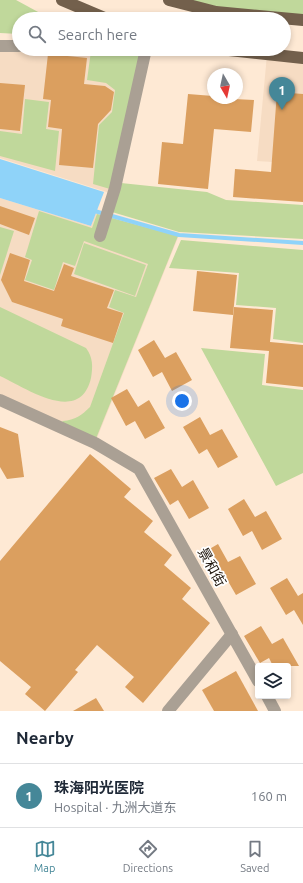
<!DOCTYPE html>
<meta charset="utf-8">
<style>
body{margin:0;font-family:Ubuntu,"Noto Sans SC",sans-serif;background:#f2f2f3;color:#1f2937}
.controls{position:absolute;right:12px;bottom:12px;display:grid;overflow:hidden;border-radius:4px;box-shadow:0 2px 6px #0003}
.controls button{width:36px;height:36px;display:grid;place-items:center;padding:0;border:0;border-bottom:1px solid #e0e1e3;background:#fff;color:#1f2937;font:20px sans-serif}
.compass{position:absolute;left:207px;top:68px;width:36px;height:36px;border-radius:50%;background:#fff;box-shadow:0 2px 6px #0003;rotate:171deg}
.you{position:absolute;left:182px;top:401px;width:14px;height:14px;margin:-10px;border:3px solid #fff;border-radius:50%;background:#1a73e8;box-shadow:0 0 0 6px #1a73e833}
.badge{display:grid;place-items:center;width:26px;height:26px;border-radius:50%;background:#458798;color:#fff;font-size:13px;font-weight:700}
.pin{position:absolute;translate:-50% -33px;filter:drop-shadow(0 1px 2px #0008)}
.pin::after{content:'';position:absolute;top:21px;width:14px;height:12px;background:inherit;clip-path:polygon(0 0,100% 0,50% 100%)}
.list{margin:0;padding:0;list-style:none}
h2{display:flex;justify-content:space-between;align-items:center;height:52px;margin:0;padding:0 16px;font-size:17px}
h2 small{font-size:13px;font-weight:400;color:#747a83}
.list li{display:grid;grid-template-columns:26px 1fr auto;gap:12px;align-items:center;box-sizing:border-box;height:64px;padding:0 16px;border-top:1px solid #e0e1e3}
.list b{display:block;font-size:15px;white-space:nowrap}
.list p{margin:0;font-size:13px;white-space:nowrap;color:#747a83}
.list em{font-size:13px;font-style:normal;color:#747a83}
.icon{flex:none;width:22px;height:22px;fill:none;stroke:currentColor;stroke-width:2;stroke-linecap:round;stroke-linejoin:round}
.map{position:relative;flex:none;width:303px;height:711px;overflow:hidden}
.search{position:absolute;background:#fff;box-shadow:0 2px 6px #0003;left:12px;right:12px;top:12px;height:44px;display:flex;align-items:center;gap:10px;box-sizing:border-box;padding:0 14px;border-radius:22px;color:#747a83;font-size:15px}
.sheet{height:116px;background:#fff}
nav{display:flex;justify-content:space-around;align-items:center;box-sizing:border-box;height:56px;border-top:1px solid #e0e1e3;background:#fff;font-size:11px;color:#747a83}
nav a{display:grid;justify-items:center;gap:2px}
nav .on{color:#458798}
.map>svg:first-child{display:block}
.built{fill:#f6dcc3}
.green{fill:#c0d89b}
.water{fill:#8fd3f9}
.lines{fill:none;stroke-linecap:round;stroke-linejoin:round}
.stream{stroke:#8fd3f9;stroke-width:4}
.building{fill:#db9f5f}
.minor{stroke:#aaa094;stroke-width:12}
.major{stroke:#73604c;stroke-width:12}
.labels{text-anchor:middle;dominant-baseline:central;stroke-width:3.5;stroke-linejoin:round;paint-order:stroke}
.street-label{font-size:14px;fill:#1c130a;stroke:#fff}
</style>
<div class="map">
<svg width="303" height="711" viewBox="0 0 303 711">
<rect width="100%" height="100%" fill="#fee9d4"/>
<g class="built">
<path d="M0 46 19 49H146L113 194 0 158Z"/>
<path d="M267 55 303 58V164L257 161Z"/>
<path d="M0 198 91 226 96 212 179 235 95 443 0 400Z"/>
</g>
<g class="green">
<path d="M0 0H16L51 19H19V34L0 33Z"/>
<path d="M188 0H303V16L219 7Z"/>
<path d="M91 51 141 53 110 189 93 184 99 125 112 112 115 90 106 83 87 80Z"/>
<path d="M25 99 49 102 46 129 59 131 55 171 0 156V131L22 134Z"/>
<path d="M121 183 207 192 226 200 303 205V239L179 232 112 212Z"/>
<path d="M39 211 92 228 97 214 178 236 95 441 59 425 63 421C75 420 82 415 90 407L124 313 109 307 115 290 136 297 148 264 84 241 75 266 63 262 54 290 25 280 32 260 25 257Z"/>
<path d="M0 227 14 231 0 275Z"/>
<path d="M181 240 303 250V343L273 339 276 308 236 305 239 273 169 268Z"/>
<path d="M84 243 146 265 135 296 74 274Z"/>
<path d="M0 307 86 348C93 357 93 367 91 378 80 426 26 388 0 376Z"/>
<path d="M201 348 265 354 262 385 303 390V473L276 486Z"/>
</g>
<path class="water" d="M0 159 104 192 91 226 0 198Z"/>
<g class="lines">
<path class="stream" d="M91 210 179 235 303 243"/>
</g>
<g class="building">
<path d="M48 54 87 58 84 84 105 86 114 92 111 110 98 124 93 168 59 165 62 129 48 127 51 100 43 99Z"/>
<path d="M0 83 25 85 20 131 0 129Z"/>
<path d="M277 92 303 94V202L233 197 235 169 271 172Z"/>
<path d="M188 94 213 96V98L254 100 251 132 214 129 208 189 158 184 162 142 183 144Z"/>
<path d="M0 206 35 218 29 235 0 224Z"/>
<path d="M10 253 30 260 24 281 54 291 64 264 74 268 71 276 114 290 107 308 123 313 113 343 61 326 63 319 12 302 1 280Z"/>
<path d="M197 271 237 275 233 315 193 311Z"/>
<path d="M234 307 273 310 270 342 303 345V387L266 383 269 351 230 348Z"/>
<path d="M154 340 165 358 176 352 192 380 172 391 162 372 153 377 138 350Z"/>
<path d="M127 389 138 407 149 400 165 428 145 439 135 421 126 426 111 398Z"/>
<path d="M200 417 210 435 222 429 238 457 218 468 207 449 199 454 183 427Z"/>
<path d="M0 427 18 434 24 477 7 479 0 467Z"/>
<path d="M90 454 131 489 124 497 153 521 144 532 172 555 164 565 191 588 182 599 210 623 143 703 125 687 134 677 97 645 75 670 78 672 45 711 25 694 31 687 0 661V561Z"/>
<path d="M171 469 182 487 193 480 209 508 189 519 178 500 170 505 154 478Z"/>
<path d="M244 499 255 517 266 511 282 539 262 550 252 531 243 536 228 509Z"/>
<path d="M218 544 228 562 240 556 256 584 236 595 225 576 216 581 201 554Z"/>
<path d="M287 578 298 596 303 593V625L294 610 286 615 270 588Z"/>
<path d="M261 626 272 644 283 638 299 666H273L269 658 260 663 244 636Z"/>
<path d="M236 671 258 711H214L202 690Z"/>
<path d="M96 698 104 711H73Z"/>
</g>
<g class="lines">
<g class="minor">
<path d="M0 46H19"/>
<path d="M100 236 115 188 146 49"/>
<path d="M0 400 95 443 139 469 258 681"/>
<path d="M267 696 275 711"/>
<path d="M168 711 232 634"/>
</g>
<g class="major">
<path d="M62 0 107 19"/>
<path d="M169 0 216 12 303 20"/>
<path d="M220 49 303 58"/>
</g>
</g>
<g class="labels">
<g class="street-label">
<text transform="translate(212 567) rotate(61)">景和街</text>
</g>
</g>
</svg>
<div class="controls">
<button><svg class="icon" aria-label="layers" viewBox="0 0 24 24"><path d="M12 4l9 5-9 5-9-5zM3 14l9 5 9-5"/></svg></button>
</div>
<svg class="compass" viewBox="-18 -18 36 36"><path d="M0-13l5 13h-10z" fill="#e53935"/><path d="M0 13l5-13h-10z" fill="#747a83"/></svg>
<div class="you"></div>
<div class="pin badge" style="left:282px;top:110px">1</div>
<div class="search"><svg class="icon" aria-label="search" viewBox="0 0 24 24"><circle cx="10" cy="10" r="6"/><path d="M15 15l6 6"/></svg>Search here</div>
</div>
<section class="sheet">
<h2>Nearby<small></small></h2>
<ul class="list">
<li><span class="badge">1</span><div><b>珠海阳光医院</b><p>Hospital · 九洲大道东</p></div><em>160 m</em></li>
</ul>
</section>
<nav>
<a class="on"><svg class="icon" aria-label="map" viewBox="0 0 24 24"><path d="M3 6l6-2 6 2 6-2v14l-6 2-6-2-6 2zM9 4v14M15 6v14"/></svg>Map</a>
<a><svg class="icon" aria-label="directions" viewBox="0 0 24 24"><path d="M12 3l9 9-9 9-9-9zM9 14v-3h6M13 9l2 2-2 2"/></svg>Directions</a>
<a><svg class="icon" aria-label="saved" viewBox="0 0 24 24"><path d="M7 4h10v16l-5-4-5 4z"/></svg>Saved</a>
</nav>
